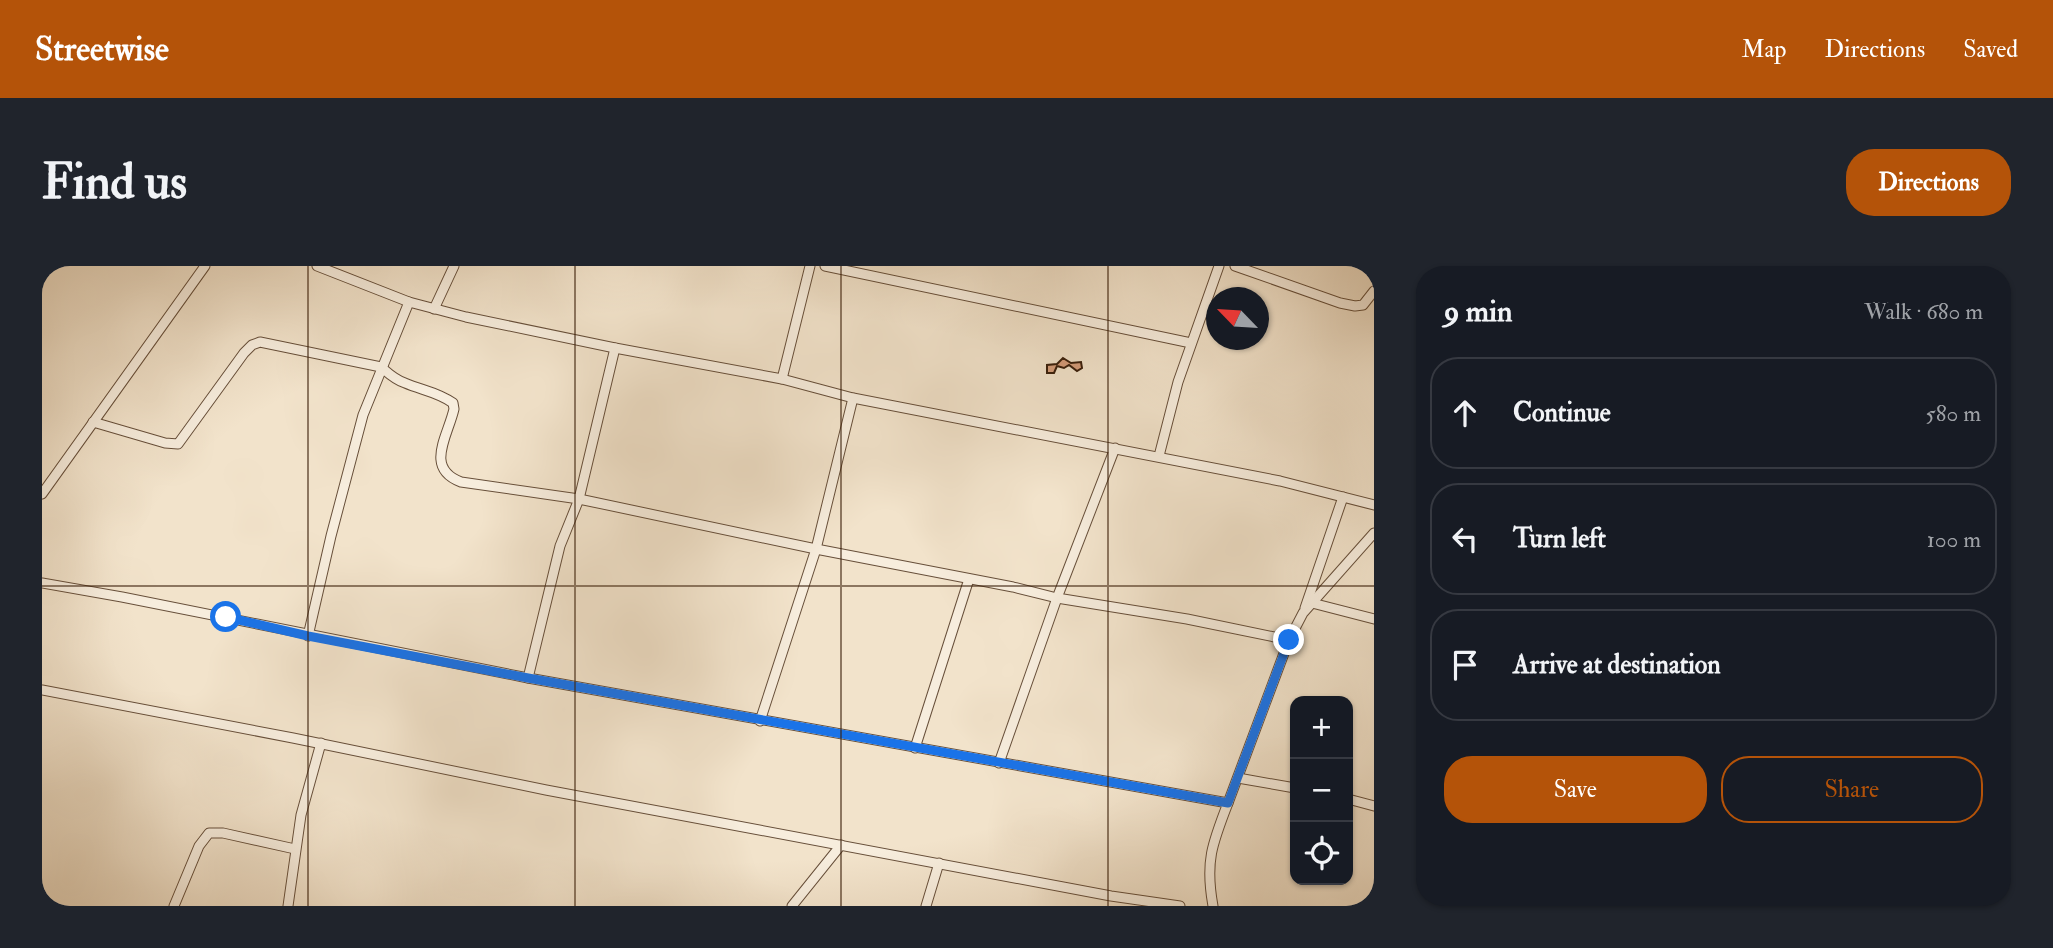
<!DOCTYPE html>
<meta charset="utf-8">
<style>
body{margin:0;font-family:"IM FELL Double Pica",serif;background:#20242c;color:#f1f3f6}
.controls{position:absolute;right:21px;bottom:21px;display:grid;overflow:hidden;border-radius:14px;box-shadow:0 2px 5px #0004}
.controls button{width:63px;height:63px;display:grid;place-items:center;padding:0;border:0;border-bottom:2px solid #363941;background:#171b24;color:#f1f3f6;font:35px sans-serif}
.compass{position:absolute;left:1164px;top:21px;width:63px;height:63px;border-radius:50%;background:#171b24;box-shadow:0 2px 5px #0004;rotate:295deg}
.stop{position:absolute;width:21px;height:21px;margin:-16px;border:5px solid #1a73e8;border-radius:50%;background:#fff}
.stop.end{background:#1a73e8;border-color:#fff;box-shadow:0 2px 7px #0008}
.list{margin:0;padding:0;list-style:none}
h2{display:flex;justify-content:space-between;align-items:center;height:91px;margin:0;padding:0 28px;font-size:30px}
h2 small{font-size:23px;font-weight:400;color:#9ea1a6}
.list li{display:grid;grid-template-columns:46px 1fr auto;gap:21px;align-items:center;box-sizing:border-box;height:112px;margin:0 14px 14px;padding:0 14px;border:2px solid #363941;border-radius:28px}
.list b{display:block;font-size:26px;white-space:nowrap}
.list em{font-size:23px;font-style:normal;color:#9ea1a6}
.actions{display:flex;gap:14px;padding:21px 28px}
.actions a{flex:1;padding:16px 0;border:2px solid #b45309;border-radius:28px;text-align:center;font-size:24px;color:#b45309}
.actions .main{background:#b45309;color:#fff}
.icon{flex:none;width:38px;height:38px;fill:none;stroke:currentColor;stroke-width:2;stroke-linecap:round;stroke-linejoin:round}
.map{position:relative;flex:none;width:1332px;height:640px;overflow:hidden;border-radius:28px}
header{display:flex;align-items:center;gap:42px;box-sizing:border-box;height:98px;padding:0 35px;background:#b45309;color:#fff}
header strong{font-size:33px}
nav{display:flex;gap:38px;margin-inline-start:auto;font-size:24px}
.intro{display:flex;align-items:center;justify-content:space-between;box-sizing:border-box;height:168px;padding:0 42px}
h1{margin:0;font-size:49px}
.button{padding:18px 32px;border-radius:28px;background:#b45309;color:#fff;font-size:24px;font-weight:700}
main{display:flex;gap:42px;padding:0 42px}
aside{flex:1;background:#171b24;border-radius:28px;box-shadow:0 2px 5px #0004}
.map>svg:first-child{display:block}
.building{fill:#d59c79;stroke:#391e0a;stroke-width:2}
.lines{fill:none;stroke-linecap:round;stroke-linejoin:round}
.minor-casing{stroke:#674f3a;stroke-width:11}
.minor{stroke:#f7eddd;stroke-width:9}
.route{stroke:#1a73e8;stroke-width:9}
.grid{fill:none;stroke:#391e0a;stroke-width:2;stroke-opacity:0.55}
</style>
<header>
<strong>Streetwise</strong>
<nav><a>Map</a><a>Directions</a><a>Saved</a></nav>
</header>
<div class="intro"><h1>Find us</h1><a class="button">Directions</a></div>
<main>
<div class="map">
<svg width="1332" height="640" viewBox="0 0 1332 640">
<rect width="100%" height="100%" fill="#f2e3cb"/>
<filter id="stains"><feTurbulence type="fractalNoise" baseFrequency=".00286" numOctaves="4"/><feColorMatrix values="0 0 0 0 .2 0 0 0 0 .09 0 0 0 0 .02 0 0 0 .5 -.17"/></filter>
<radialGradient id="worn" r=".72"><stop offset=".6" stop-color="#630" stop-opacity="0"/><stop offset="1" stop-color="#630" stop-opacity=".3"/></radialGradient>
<path class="building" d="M1021 92 1029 97 1039 96 1040 102 1035 105 1027 99 1022 102 1015 100 1012 107H1005V99L1015 98Z"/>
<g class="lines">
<defs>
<g id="minor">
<path d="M275 0 367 36 424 51 573 82 740 113 811 132 1238 215 1332 239"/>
<path d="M783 0 1149 77"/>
<path d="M1193 0 1298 37 1313 40 1321 39 1332 25"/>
<path d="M392 43 412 0"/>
<path d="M740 113 768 0"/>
<path d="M51 156 123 177 136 178 202 87 210 79 218 76 339 101C346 107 353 114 363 117 379 124 396 126 411 137L412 143C406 170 382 202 419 216L537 233 774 283 971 321 1015 332 1145 353 1247 374"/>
<path d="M1117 190 1136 116 1177 0"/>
<path d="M0 228 163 0"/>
<path d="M0 317 80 331 486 412 1186 537 1247 374 1261 347 1332 267"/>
<path d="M1270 337 1332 353"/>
<path d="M1263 342 1301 231"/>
<path d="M266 370 289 270 321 149 367 36"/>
<path d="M486 412 518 280 537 233 573 82"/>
<path d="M0 424 251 472 504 524 1069 630 1138 640"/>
<path d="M718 455 774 283 811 132"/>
<path d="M873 482 927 313"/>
<path d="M957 497 1015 332 1073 182"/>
<path d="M1196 512 1253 522"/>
<path d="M1306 533 1332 540"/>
<path d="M132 640 157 580 167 567H181L253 583"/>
<path d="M246 640 259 549 279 477"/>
<path d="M750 640 799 579"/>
<path d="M884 640 897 597"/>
<path d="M1171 640C1163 596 1170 578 1186 537"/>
</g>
</defs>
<use href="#minor" class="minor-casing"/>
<use href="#minor" class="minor"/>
</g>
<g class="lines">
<path class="route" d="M184 351 266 370 486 412 1186 537 1247 374"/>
</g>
<path class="grid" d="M266 0V640M533 0V640M799 0V640M1066 0V640M0 320H1332"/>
<rect width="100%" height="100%" filter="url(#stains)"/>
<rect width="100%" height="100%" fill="url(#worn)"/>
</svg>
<div class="controls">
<button>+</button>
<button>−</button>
<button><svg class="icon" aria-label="locate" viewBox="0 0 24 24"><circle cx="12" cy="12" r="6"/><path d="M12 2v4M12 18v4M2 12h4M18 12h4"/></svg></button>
</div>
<svg class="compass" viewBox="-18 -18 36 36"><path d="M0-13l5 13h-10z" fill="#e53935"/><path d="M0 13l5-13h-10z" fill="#9ea1a6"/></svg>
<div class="stop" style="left:184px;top:351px"></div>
<div class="stop end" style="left:1247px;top:374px"></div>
</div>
<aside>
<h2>9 min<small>Walk · 680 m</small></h2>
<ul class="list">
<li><svg class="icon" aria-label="ahead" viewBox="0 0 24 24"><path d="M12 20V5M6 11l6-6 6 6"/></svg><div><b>Continue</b></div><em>580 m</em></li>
<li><svg class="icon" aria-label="left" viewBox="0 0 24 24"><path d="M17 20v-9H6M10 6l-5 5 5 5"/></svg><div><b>Turn left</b></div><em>100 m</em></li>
<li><svg class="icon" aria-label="arrive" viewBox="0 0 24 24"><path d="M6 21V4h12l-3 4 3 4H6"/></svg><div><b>Arrive at destination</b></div></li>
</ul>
<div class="actions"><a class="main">Save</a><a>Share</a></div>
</aside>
</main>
